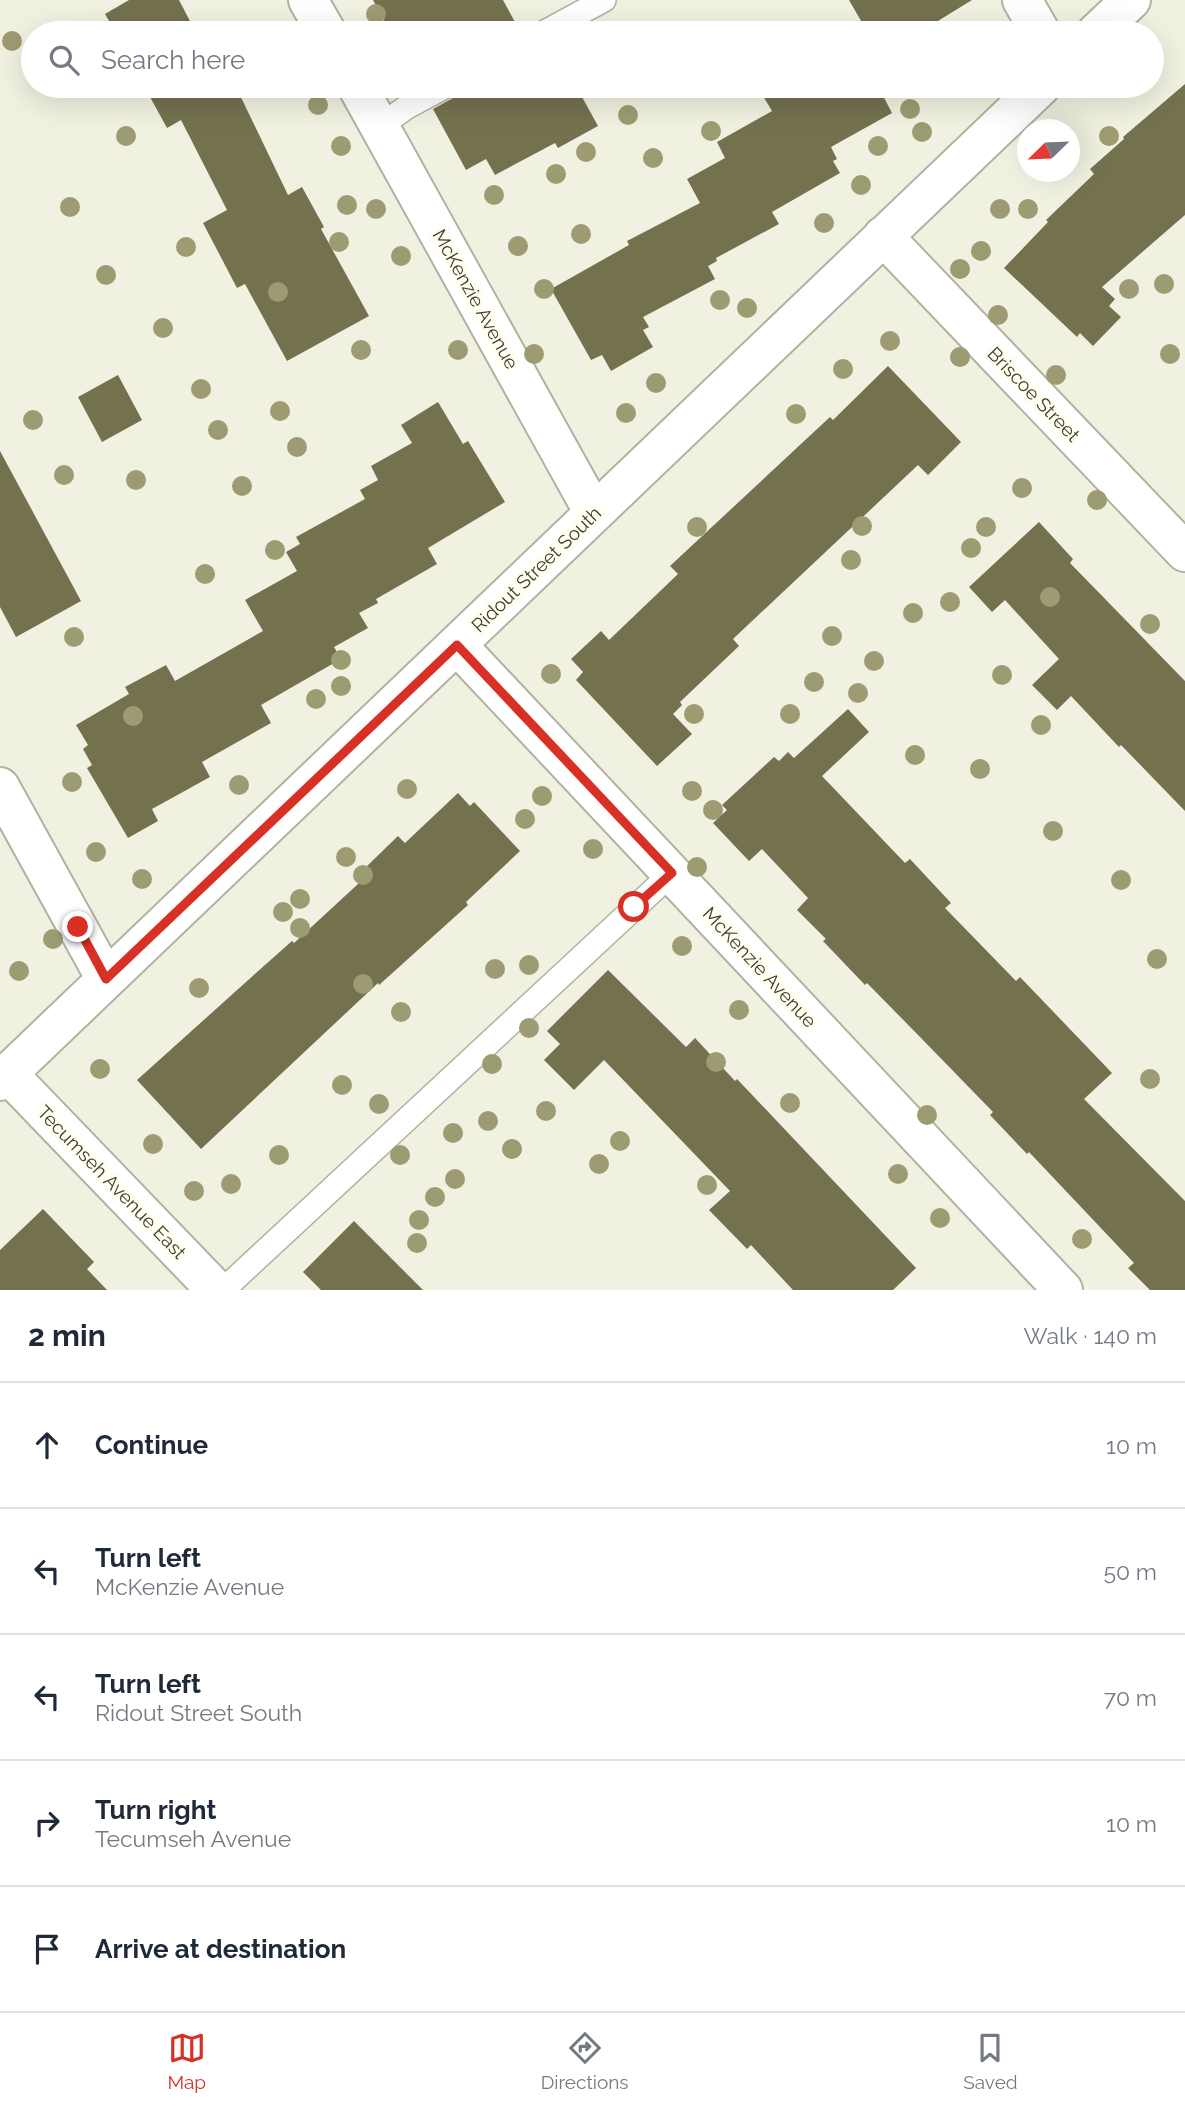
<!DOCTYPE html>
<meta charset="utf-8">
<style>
body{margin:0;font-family:Raleway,sans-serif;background:#f2f2f3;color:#1f2937}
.compass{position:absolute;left:1017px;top:119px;width:63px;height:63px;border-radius:50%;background:#fff;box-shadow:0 7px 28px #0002;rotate:247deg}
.stop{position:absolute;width:21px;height:21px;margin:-16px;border:5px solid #d93025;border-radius:50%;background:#fff}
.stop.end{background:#d93025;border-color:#fff;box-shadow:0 2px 7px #0008}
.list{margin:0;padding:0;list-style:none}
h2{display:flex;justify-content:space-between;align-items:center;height:91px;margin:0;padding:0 28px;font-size:30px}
h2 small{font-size:23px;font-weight:400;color:#747a83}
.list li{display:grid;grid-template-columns:46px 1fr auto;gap:21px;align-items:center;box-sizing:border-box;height:126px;padding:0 28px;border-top:2px solid #e0e1e3}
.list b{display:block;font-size:26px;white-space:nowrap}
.list p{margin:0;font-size:23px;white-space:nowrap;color:#747a83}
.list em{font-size:23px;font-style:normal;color:#747a83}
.icon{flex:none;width:38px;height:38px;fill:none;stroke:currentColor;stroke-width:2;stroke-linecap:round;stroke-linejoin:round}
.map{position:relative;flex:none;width:1185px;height:1290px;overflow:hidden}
.search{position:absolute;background:#fff;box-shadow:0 7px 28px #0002;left:21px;right:21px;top:21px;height:77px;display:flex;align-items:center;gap:18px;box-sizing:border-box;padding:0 24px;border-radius:38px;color:#747a83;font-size:26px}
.sheet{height:721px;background:#fff}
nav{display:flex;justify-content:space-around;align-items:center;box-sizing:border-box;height:98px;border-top:2px solid #e0e1e3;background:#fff;font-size:19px;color:#747a83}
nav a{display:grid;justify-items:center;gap:4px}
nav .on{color:#d93025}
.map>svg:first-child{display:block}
.building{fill:#73714e}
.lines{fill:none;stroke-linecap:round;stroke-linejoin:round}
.service-casing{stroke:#b2b1a2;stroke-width:26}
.minor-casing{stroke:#b2b1a2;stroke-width:42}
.tertiary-casing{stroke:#b2b1a2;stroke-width:42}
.service{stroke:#fff;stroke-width:23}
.minor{stroke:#fff;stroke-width:38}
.tertiary{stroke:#fff;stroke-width:38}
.tree{fill:#9d9b71}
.route{stroke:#d93025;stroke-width:9}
.labels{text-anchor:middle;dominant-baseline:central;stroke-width:7;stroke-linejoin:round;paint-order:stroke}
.street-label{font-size:19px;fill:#3d3d36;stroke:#fffeee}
</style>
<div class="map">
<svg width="1185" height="1290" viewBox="0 0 1185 1290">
<rect width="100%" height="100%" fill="#f1f1e1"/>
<g class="building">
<path d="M129 0H179L192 25 178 33H116L105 14Z"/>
<path d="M373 0H503L521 33H391Z"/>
<path d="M849 0H972L933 24 939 33H868Z"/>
<path d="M1185 84V215L1102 287 1115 299 1109 306 1121 317 1093 346 1080 333 1077 337 1004 268 1048 222 1046 220 1094 174 1090 169 1124 139 1123 137Z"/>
<path d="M144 86H243L237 89 288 195 302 187 324 227 321 229 369 316 287 361 245 284 237 288 203 223 227 210 181 120 167 128Z"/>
<path d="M460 86H576L598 126 558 148 555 143 495 175 486 159 466 170 433 109 453 98 458 93Z"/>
<path d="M757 86H878L892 113 831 147 837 159 833 161 840 173 772 212 779 224 716 258 717 261 708 266 715 279 643 317 649 327 643 330 653 347 611 371 602 355 591 360 551 289 629 245 627 241 700 203 687 179 725 158 717 142 772 111Z"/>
<path d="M888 366 961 442 928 475 918 465 733 639 739 646 680 702 682 705 673 714 692 734 657 766 576 680 583 672 571 659 601 631 609 640 678 574 670 566 830 417 833 420Z"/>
<path d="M118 375 142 420 102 442 78 397Z"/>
<path d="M438 402 463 444 468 441 505 502 428 548 437 564 376 599 378 603 359 613 368 628 334 647 341 659 261 705 271 723 202 762 210 777 152 809 158 821 128 838 87 768 92 765 83 749 88 745 76 725 129 694 125 687 166 665 175 681 263 631 245 600 297 571 286 552 300 544 296 537 365 499 360 490 378 480 371 466 412 443 401 425Z"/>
<path d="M0 451 81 601 16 637 0 607Z"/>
<path d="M1039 522 1073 559 1070 563 1185 681V811L1121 745 1119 747 1071 696 1057 710 1032 685 1059 659 1005 600 992 612 969 587Z"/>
<path d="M848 709 869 732 822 776 905 863 910 859 951 903 945 908 1016 981 1020 977 1112 1073 1084 1099 1185 1201V1290H1150L1128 1268 1134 1263 1029 1152 1027 1154 990 1115 993 1112 922 1039 867 983 865 985 823 941 826 939 797 910 808 898 762 849 749 861 713 823 727 810 722 805 774 757 779 761 788 752 794 758Z"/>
<path d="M458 793 470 806 474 802 520 851 466 902 468 905 379 985 378 983 201 1149 137 1080 246 982 292 941 294 943 371 872 366 867 398 836 405 843Z"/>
<path d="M608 970 686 1047 695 1038 735 1081 737 1079 774 1118 916 1268 893 1290H793L751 1245 747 1249 709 1210 730 1191 604 1060 574 1090 544 1060 560 1044 547 1031Z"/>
<path d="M43 1209 94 1262 87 1269 107 1290H0V1250Z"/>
<path d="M354 1221 423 1290H321L303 1272Z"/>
</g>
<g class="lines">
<defs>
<g id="service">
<path d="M543 33 604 0"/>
<path d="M380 126 407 107 446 86"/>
<path d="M223 1290 672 873"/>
</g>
<g id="minor">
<path d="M308 0 327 33"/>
<path d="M1022 0 1041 33"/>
<path d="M357 86 594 513"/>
<path d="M883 236 1185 552"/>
<path d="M457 645 1063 1290"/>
<path d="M0 787 106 979"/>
<path d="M8 1074 216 1290"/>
</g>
<g id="tertiary">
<path d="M1096 33 1131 0"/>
<path d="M0 1081 1041 86"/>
</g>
</defs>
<use href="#service" class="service-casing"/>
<use href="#minor" class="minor-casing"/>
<use href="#tertiary" class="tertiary-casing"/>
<use href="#service" class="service"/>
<use href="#minor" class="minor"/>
<use href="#tertiary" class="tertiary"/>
</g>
<g class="tree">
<circle cx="376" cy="14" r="10"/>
<circle cx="12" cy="41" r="10"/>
<circle cx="318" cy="105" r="10"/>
<circle cx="910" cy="109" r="10"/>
<circle cx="628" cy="115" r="10"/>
<circle cx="711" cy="131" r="10"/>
<circle cx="922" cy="132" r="10"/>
<circle cx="126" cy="136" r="10"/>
<circle cx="1109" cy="136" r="10"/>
<circle cx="341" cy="146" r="10"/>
<circle cx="878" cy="146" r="10"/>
<circle cx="586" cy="152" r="10"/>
<circle cx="653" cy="158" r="10"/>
<circle cx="556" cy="174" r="10"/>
<circle cx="861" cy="185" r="10"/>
<circle cx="494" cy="195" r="10"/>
<circle cx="347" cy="205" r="10"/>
<circle cx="70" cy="207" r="10"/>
<circle cx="376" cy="209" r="10"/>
<circle cx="1000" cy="209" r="10"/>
<circle cx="1028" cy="209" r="10"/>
<circle cx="824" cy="223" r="10"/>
<circle cx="581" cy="234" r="10"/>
<circle cx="339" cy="242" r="10"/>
<circle cx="518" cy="246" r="10"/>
<circle cx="186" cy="247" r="10"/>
<circle cx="981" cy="251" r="10"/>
<circle cx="401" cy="256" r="10"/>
<circle cx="960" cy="269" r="10"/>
<circle cx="106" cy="275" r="10"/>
<circle cx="1164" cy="284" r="10"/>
<circle cx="544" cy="289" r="10"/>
<circle cx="1129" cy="289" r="10"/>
<circle cx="278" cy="292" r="10"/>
<circle cx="720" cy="300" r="10"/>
<circle cx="747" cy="308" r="10"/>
<circle cx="998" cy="315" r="10"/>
<circle cx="163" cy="328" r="10"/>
<circle cx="890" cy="341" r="10"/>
<circle cx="361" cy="350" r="10"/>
<circle cx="458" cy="350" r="10"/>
<circle cx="534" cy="354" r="10"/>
<circle cx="1170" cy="354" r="10"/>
<circle cx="960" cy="357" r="10"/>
<circle cx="843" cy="369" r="10"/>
<circle cx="1056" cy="375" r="10"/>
<circle cx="656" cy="383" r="10"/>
<circle cx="201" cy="389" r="10"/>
<circle cx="280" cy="411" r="10"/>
<circle cx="626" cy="413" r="10"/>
<circle cx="796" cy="414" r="10"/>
<circle cx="33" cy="420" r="10"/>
<circle cx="218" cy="430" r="10"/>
<circle cx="297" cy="447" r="10"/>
<circle cx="64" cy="475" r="10"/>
<circle cx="136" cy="480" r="10"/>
<circle cx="242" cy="486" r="10"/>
<circle cx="1022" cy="488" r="10"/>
<circle cx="1097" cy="500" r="10"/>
<circle cx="862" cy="526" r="10"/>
<circle cx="697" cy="527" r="10"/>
<circle cx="986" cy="527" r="10"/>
<circle cx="971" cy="548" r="10"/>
<circle cx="275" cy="550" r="10"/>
<circle cx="851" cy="560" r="10"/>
<circle cx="205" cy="574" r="10"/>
<circle cx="1050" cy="597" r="10"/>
<circle cx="950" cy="602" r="10"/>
<circle cx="913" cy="613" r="10"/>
<circle cx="1150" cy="624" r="10"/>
<circle cx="832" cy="636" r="10"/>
<circle cx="74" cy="637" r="10"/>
<circle cx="341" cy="660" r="10"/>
<circle cx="874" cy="661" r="10"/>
<circle cx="551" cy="674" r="10"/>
<circle cx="1002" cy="675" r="10"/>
<circle cx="814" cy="682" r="10"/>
<circle cx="341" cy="686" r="10"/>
<circle cx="858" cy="693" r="10"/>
<circle cx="316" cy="699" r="10"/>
<circle cx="694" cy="714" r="10"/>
<circle cx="790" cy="714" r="10"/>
<circle cx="133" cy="716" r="10"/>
<circle cx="1041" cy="725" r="10"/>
<circle cx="915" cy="755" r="10"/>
<circle cx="980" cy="769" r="10"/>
<circle cx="72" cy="782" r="10"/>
<circle cx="239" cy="785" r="10"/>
<circle cx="407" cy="789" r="10"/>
<circle cx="692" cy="791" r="10"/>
<circle cx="542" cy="796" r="10"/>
<circle cx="713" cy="810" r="10"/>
<circle cx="525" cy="819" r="10"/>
<circle cx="1053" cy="831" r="10"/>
<circle cx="593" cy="849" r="10"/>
<circle cx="96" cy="852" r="10"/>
<circle cx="346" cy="857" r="10"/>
<circle cx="697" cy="867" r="10"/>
<circle cx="363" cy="875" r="10"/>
<circle cx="142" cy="879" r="10"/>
<circle cx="1121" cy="880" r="10"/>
<circle cx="300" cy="899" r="10"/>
<circle cx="283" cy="912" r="10"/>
<circle cx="300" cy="928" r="10"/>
<circle cx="53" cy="939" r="10"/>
<circle cx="682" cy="946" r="10"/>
<circle cx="1157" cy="959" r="10"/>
<circle cx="529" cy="965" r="10"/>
<circle cx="495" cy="969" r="10"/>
<circle cx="19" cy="971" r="10"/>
<circle cx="363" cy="984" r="10"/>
<circle cx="199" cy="988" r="10"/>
<circle cx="739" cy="1010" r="10"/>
<circle cx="401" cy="1012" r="10"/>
<circle cx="529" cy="1028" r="10"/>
<circle cx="716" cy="1062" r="10"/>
<circle cx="492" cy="1064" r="10"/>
<circle cx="100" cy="1069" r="10"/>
<circle cx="1150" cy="1079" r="10"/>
<circle cx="342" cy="1085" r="10"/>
<circle cx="790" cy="1103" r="10"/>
<circle cx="379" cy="1104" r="10"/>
<circle cx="546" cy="1111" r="10"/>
<circle cx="927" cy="1115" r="10"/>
<circle cx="488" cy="1121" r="10"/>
<circle cx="453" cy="1133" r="10"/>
<circle cx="620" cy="1141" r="10"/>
<circle cx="153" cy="1144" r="10"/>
<circle cx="512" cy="1149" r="10"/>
<circle cx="279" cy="1155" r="10"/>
<circle cx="400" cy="1155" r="10"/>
<circle cx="599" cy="1164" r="10"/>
<circle cx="898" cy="1174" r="10"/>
<circle cx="455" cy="1179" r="10"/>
<circle cx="231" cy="1184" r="10"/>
<circle cx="707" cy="1185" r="10"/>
<circle cx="194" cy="1191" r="10"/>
<circle cx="435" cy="1197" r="10"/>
<circle cx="940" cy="1218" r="10"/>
<circle cx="419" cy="1220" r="10"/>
<circle cx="1082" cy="1239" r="10"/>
<circle cx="417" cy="1243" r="10"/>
</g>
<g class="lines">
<path class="route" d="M78 927 106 979 457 645 672 873 634 907"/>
</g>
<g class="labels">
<g class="street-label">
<text transform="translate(476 299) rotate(61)">McKenzie Avenue</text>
<text transform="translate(1034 394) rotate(46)">Briscoe Street</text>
<text transform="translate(536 569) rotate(-44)">Ridout Street South</text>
<text transform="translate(760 967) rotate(47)">McKenzie Avenue</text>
<text transform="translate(112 1182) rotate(46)">Tecumseh Avenue East</text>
</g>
</g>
</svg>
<svg class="compass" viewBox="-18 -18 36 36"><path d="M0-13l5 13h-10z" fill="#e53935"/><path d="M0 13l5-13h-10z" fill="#747a83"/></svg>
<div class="stop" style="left:634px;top:907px"></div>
<div class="stop end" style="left:78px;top:927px"></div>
<div class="search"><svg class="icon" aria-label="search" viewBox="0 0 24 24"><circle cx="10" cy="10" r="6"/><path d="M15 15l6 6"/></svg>Search here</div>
</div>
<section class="sheet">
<h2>2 min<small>Walk · 140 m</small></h2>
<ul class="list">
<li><svg class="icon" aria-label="ahead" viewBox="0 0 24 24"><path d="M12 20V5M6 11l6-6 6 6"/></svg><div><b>Continue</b></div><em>10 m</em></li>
<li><svg class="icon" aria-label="left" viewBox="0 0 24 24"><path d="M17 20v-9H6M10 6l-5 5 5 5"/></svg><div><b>Turn left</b><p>McKenzie Avenue</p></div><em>50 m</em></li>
<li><svg class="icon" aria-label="left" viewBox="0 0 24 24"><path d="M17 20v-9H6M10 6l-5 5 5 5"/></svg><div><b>Turn left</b><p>Ridout Street South</p></div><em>70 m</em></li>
<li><svg class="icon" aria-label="right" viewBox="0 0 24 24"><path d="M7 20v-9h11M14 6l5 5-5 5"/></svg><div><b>Turn right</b><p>Tecumseh Avenue</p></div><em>10 m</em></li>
<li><svg class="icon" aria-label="arrive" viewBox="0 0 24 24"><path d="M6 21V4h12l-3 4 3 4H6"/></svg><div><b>Arrive at destination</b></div></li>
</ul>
</section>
<nav>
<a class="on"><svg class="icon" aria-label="map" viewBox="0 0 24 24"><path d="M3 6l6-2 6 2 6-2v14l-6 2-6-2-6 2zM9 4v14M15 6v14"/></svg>Map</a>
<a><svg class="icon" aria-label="directions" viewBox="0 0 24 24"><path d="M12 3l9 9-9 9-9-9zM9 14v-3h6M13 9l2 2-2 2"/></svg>Directions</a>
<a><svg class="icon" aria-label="saved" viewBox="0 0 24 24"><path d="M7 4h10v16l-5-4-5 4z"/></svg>Saved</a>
</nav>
